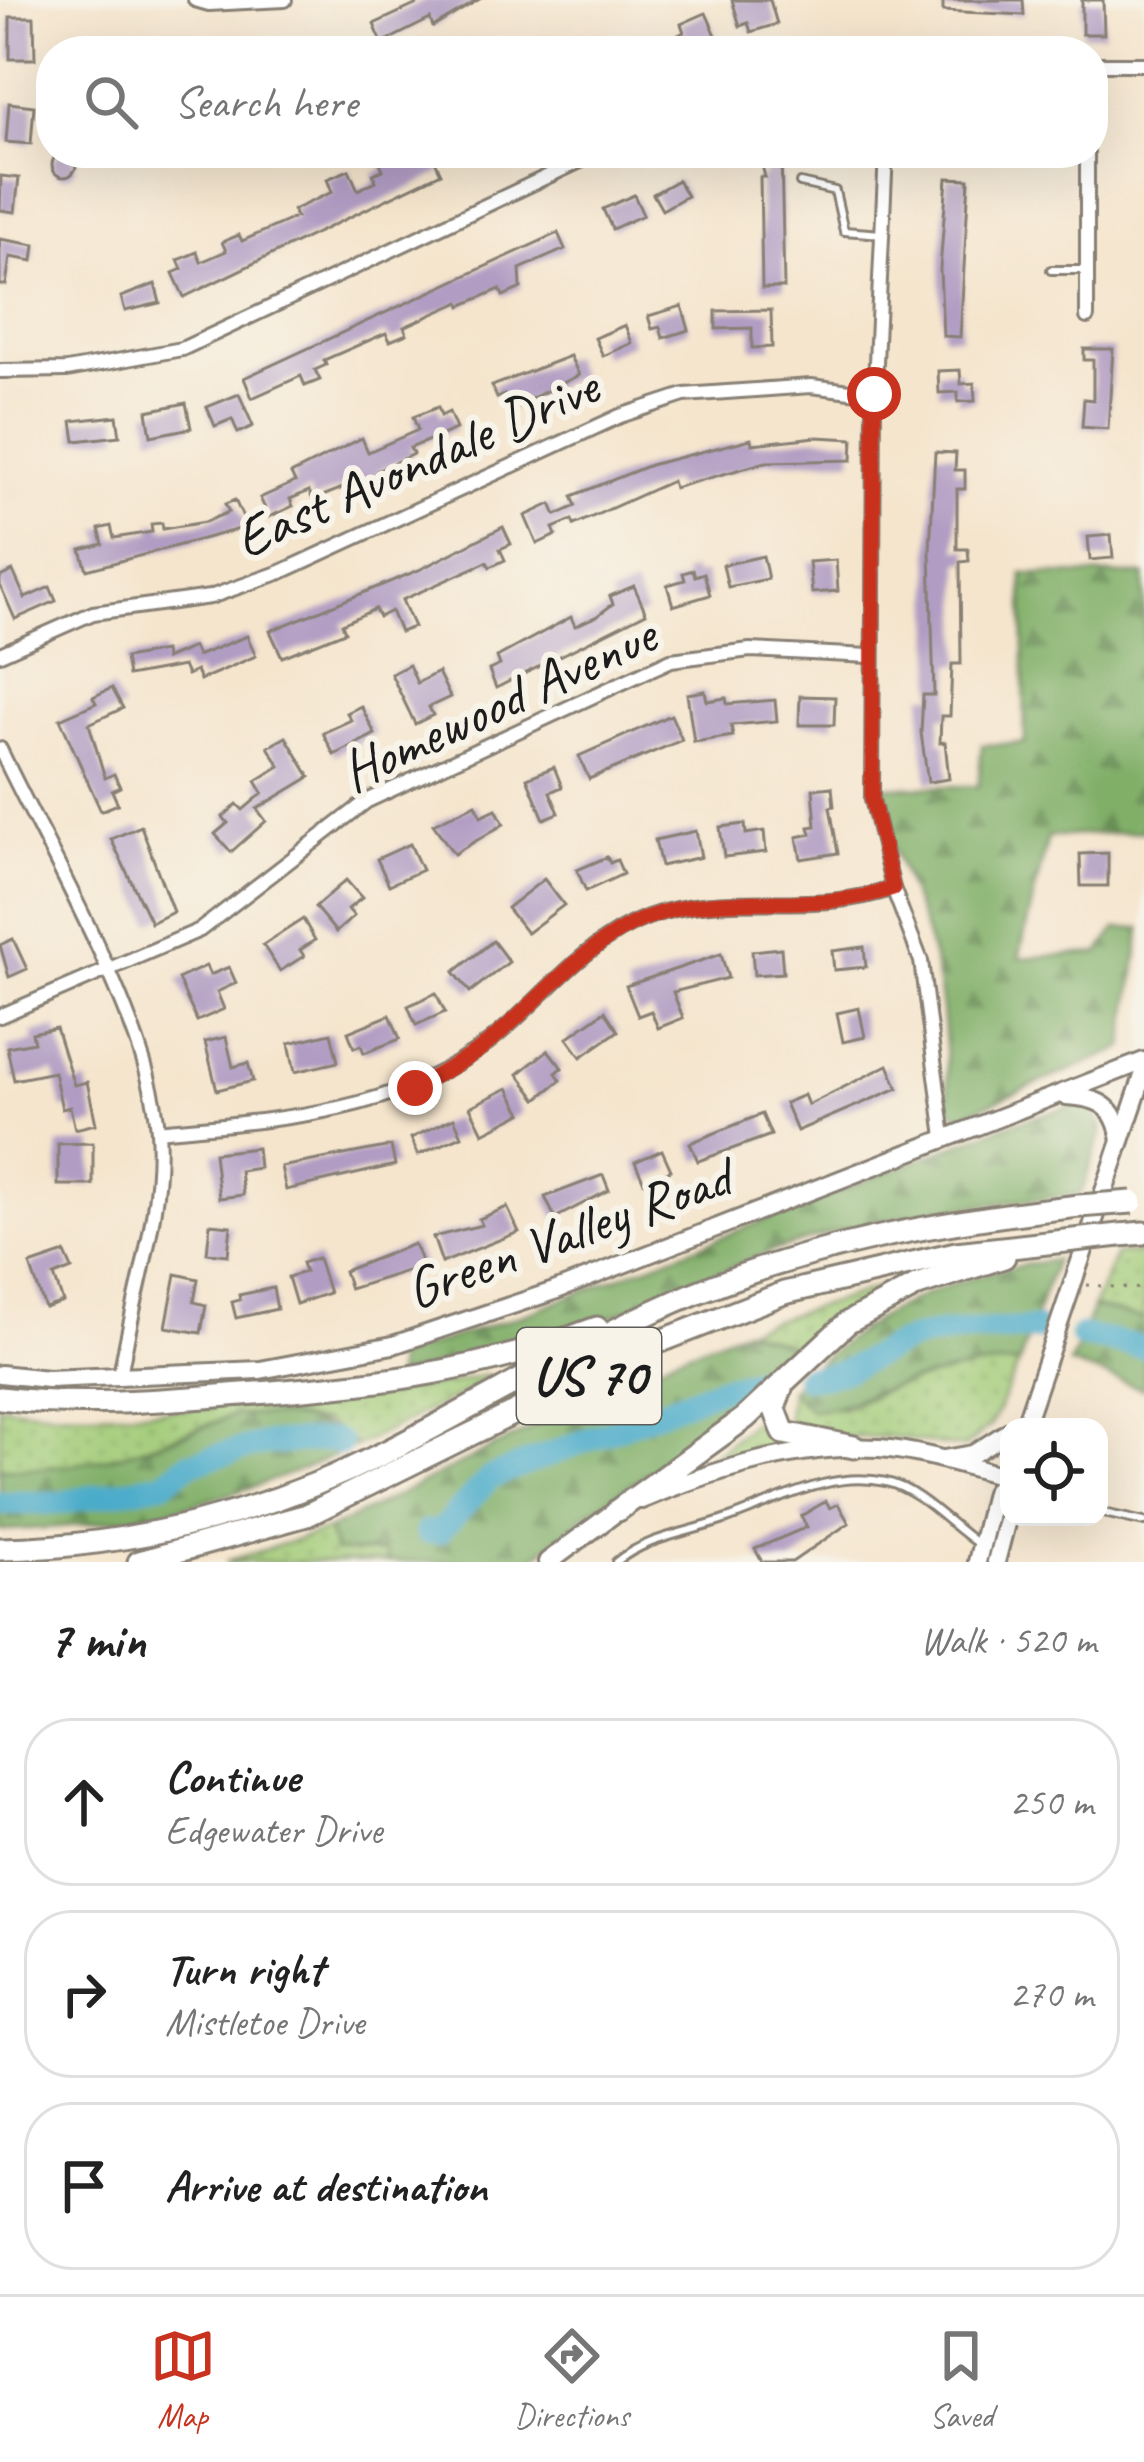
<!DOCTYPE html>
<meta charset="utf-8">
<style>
body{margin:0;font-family:Caveat,sans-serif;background:#f2f2f2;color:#222}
.controls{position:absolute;right:36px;bottom:36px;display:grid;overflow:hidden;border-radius:24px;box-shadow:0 12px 48px #0002}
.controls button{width:108px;height:108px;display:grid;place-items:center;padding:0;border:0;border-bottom:3px solid #e0e0e0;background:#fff;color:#222;font:60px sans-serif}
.stop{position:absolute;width:36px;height:36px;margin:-27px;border:9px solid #c8321e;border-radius:50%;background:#fff}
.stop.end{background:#c8321e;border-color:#fff;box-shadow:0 3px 12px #0008}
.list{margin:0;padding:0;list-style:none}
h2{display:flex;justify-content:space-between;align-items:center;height:156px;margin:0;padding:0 48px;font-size:51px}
h2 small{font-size:39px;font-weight:400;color:#767676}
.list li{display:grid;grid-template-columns:78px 1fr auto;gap:36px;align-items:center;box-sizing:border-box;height:168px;margin:0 24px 24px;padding:0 24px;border:3px solid #e0e0e0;border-radius:48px}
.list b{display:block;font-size:45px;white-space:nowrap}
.list p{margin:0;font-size:39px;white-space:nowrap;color:#767676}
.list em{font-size:39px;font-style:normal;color:#767676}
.icon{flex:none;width:66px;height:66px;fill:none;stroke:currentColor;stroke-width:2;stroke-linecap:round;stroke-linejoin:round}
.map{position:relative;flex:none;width:1144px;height:1562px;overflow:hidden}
.search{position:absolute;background:#fff;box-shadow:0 12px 48px #0002;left:36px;right:36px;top:36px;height:132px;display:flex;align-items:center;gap:30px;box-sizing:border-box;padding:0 42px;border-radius:48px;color:#767676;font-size:45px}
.sheet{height:732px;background:#fff}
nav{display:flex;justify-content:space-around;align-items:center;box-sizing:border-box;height:168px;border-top:3px solid #e0e0e0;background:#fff;font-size:33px;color:#767676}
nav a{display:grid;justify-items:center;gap:6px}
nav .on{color:#c8321e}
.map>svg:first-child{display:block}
.grass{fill:url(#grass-dots);stroke:#5e744a;stroke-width:3}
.forest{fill:url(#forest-firs);stroke:#4e6642;stroke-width:3}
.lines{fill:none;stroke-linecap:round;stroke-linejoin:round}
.river{stroke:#4bacca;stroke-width:24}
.building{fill:#b19cc3}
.lane-casing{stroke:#888074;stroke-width:12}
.street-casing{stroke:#888074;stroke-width:18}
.secondary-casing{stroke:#888074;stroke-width:22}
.primary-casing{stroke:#888074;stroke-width:24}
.highway-casing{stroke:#888074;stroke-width:27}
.path{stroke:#888074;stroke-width:3;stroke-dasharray:3 9;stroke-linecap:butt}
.lane{stroke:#fff;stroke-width:6}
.street{stroke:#fff;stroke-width:12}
.secondary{stroke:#fff;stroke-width:16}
.primary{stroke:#fff;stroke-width:18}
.highway{stroke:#fff;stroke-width:21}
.highway-bridge-casing{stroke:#888074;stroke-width:27;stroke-linecap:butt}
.highway-bridge{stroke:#fff;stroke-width:21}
.route{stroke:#c8321e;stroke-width:15}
.labels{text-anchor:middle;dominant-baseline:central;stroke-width:12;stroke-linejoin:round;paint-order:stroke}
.shield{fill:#f7f3e8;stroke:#5e5c59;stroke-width:3}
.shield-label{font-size:54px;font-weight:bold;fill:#1c1c1c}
.street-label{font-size:57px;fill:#1c1c1c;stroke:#f7f3e8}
</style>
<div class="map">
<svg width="1144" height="1562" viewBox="0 0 1144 1562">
<defs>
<pattern id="grass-dots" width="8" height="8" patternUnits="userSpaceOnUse" patternTransform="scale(3)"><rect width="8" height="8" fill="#a1cb77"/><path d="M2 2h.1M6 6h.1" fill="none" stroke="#8aae66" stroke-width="1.8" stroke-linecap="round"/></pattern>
<pattern id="forest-firs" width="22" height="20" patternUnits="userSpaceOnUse" patternTransform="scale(3)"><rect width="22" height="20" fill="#80af68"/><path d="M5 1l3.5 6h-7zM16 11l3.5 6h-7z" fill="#688e55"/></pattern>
</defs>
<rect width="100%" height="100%" fill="#f7f3e8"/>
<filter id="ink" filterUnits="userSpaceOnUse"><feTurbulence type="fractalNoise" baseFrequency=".00833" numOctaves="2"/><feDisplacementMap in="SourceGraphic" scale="24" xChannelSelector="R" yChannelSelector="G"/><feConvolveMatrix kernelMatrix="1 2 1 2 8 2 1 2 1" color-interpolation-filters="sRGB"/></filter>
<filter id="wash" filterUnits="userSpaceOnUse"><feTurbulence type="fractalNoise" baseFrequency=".004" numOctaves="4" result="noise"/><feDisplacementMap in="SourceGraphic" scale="48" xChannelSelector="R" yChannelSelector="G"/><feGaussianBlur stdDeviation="2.7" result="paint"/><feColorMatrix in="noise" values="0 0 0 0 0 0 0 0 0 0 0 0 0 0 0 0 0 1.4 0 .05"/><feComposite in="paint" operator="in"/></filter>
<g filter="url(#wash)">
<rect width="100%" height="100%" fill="#f5e5cd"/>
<g class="grass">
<path d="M1144 1252V1319L1093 1307 1116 1254Z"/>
<path d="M925 1273 803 1350 745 1329Z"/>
<path d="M984 1364H1019L991 1425 964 1448 887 1437 811 1438 787 1420 790 1390 842 1409 895 1386Z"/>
<path d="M487 1375 490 1380 357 1446 325 1422 234 1415 128 1453 51 1472 0 1468V1405C71 1419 141 1411 212 1407 305 1401 396 1397 487 1375Z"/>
<path d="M766 1411 773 1434 788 1448 695 1471Z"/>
<path d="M328 1530 336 1552H384L388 1562H225Z"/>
</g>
<g class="forest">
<path d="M1023 574 1144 575V831L1048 837 1019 958 1099 953 1116 929 1141 928 1124 1048 959 1116 949 1106C945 1054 945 999 930 948 915 892 884 847 881 787L978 786 982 745 1025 743Z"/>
<path d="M1081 1104 1092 1106 1103 1128 1081 1194 924 1212 848 1228 772 1251 582 1328 396 1376 395 1357 530 1312 1012 1123Z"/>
<path d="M1055 1260 1019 1364C981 1364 927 1376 890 1387 861 1396 842 1409 810 1410L790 1390C863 1313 950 1274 1055 1260Z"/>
<path d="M1093 1307 1144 1319V1389L1070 1364Z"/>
<path d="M745 1329 803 1350 749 1405 588 1513 528 1562H388L384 1552H335L328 1530 676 1356Z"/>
<path d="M234 1415C288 1415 313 1414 357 1446 242 1498 127 1528 0 1530V1468C85 1473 155 1446 234 1415Z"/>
</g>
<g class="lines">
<g class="river">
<path d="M1081 1336 1144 1347"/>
<path d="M806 1377C857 1377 878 1346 922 1337 958 1329 1000 1331 1037 1329"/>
<path d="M0 1503H60L163 1483 190 1463 263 1444 332 1440 340 1444"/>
<path d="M427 1532H439L490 1478 719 1388 759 1379"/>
</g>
</g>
<g id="blocks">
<g class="building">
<path d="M426 0H478L433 27 430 19 382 43 374 24Z"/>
<path d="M732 0H770L777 24 751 32 748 23 740 26Z"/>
<path d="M943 0H1023L1024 15 943 11Z"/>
<path d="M1082 0H1103L1104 34H1082Z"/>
<path d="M706 13 718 40 694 51H648L684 32 681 24Z"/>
<path d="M10 17H34L35 59H10Z"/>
<path d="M9 103 34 106 31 144 6 142Z"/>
<circle cx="64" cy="165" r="12"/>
<path d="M411 153H431L441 173 184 297 173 273 182 269 178 260 197 252 201 262 226 251 222 242 239 235 242 241 296 217 293 210 332 192 327 179 349 170 358 190 376 181 373 174 383 170 379 160Z"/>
<path d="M759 153H781L784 288H762L760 177H765Z"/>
<path d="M1 176 19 178 15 212 0 210Z"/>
<path d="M947 178 969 179 960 337 943 336 940 269Z"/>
<path d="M678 180 687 196 662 210 653 194Z"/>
<path d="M634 195 643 215 612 229 603 209Z"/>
<path d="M558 233 565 249 520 269 521 288 503 296 500 289 461 306 460 302 404 327 407 334 390 341 386 333 324 360 326 365 315 370 320 380 305 386 301 376 252 398 244 378Z"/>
<path d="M0 239 35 245 33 261 10 257 6 285H0Z"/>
<path d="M155 284 160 303 125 311 121 297Z"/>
<path d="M682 306 689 330 663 338 660 327 652 329 648 316Z"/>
<path d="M771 310 772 347 752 348V328L716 329V311Z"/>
<path d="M625 325 632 343 603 356 595 338Z"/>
<path d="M1084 349H1113L1108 429 1082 427 1084 399 1093 400V360H1084Z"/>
<path d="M570 356 579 375 510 409 504 395 497 398 492 386Z"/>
<path d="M960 370 961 384 974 383 975 401 958 402V392L939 393 938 371Z"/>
<path d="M239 394 253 426 238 433 232 419 215 426 207 407Z"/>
<path d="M186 403 191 428 151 436 147 411Z"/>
<path d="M438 407 441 416 449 412 456 429 410 448 413 454 377 471 382 483 366 490 362 480 313 500 309 491 290 499 293 506 269 517 260 498 295 482 291 474 362 438 368 452 418 430 413 417Z"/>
<path d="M117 416 120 436 75 441 72 421Z"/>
<path d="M816 437 853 439 852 460 766 462 674 488 672 481 574 525 572 520 553 528 556 535 537 544 525 516 551 504 556 515 576 506 572 496 650 465 751 439 752 444Z"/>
<path d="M935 452 956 453 955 470H965V489H957V549H968L969 561 960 562 961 664H952L950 716H941L940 743 945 742 949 779 928 782 921 733 923 695H934L930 551Z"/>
<path d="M235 500 247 527 87 570 81 550 103 544 99 529 111 526 114 538 152 532 151 524 162 523 163 529 205 522 229 512 225 504Z"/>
<path d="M503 527 511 544 500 549 505 560 490 567 487 562 402 600 414 627 400 632 391 611 379 617 375 609 342 624 345 632 282 657 270 631 419 570Z"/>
<path d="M1111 535 1113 558 1090 560 1088 537Z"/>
<path d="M763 556 768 579 728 587 723 565Z"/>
<path d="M836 560 838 591 812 593 809 562Z"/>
<path d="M693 570 695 576 704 573 710 595 673 606 667 585 685 580 683 573Z"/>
<path d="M13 571 25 598 50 587 56 601 15 619 0 585V577Z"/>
<path d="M634 586 646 613 496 688 489 670 500 665 497 657 571 617 575 626 597 616 613 604 610 596Z"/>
<path d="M247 636 256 656 200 680 196 671 187 675 183 666 128 676 125 658 164 651 165 659 193 647 197 656Z"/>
<path d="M409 665 417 683 438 672 450 697 429 707 433 715 415 724 391 674Z"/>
<path d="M112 688 123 708 89 724 105 778 114 774 120 787 112 791 118 804 101 811 60 719 96 703 93 697Z"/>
<path d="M705 691 707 701 726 698 727 704 775 700 777 721 731 725 733 736 694 742 687 694Z"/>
<path d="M800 696 835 697 834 725H799Z"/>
<path d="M361 706 375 734 334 755 323 733 351 720 347 713Z"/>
<path d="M671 715 682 740 589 779 579 756Z"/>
<path d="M286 737 310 777 257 809 266 821 231 852 215 834 228 823 223 817 237 804 243 810 263 793 256 781 280 766 268 747Z"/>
<path d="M554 767 562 787 550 792 559 813 544 819 527 778Z"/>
<path d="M832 787 834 806 830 807 838 853 801 859 797 837 811 834 809 827 816 826 813 789Z"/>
<path d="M476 804 481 816 496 809 504 824 454 854 433 824Z"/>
<path d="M745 824 746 834 764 831 766 852 724 857 720 827Z"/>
<path d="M141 826 173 912 151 923 111 839Z"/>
<path d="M696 831 701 857 661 866 655 840Z"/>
<path d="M410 844 422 870 389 885 377 859Z"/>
<path d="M1108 853V886H1081L1080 854Z"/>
<path d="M607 857 610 863 617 860 623 874 586 891 577 870Z"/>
<path d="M544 879 564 905 527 933 507 908Z"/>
<path d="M346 880 362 898 348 909 354 916 336 932 315 907Z"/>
<path d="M303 919 315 940 300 950 304 956 280 971 263 945Z"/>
<path d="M13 939 27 969 9 977 0 945Z"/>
<path d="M493 941 509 962 470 992 454 972Z"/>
<path d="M864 947 866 967 834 970 832 951Z"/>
<path d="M781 948 783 973 754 975 752 951Z"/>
<path d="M721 954 728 978 673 992 683 1018 658 1028 651 1011 638 1016 626 986Z"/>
<path d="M206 966 210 975 229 967 236 983 217 992 224 1009 197 1021 178 979Z"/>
<path d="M436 993 445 1012 416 1025 408 1006Z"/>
<path d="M859 1008 865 1037 843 1042 837 1013Z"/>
<path d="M605 1011 618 1031 581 1057 567 1038Z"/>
<path d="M390 1015 400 1039 364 1053 361 1045 354 1048 348 1032Z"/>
<path d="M56 1028 74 1085 87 1082 96 1124 75 1129 70 1107 62 1109 54 1072 14 1080 7 1047 34 1042 32 1033Z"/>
<path d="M331 1033 338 1062 295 1072 289 1043Z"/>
<path d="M226 1037 233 1067 248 1063 253 1081 217 1090 205 1042Z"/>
<path d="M548 1050 562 1068 556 1073 561 1080 537 1099 518 1074Z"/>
<path d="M888 1065 898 1088 797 1131 785 1103 804 1095 808 1105Z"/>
<path d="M508 1088 522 1113 483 1133 470 1107Z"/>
<path d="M762 1114 771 1135 698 1161 690 1143Z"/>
<path d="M454 1118 462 1136 418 1155 411 1138Z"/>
<path d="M93 1143V1185H58V1144Z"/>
<path d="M391 1146 395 1165 286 1190 281 1167Z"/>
<path d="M257 1148 259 1168 240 1171 243 1195 219 1198 214 1153Z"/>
<path d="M662 1150 671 1170 644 1182 635 1162Z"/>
<path d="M603 1175 609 1190 555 1218 545 1197Z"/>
<path d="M507 1207 519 1232 442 1263 433 1237 482 1225 479 1219Z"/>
<path d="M210 1224 231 1226 228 1255 207 1253Z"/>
<path d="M414 1244 423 1266 350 1289 344 1271Z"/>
<path d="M65 1253 72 1269 54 1276 63 1302 45 1308 30 1265Z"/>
<path d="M318 1258 329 1293 296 1304 288 1277 305 1272 302 1263Z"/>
<path d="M176 1274 198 1279 194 1302 206 1305 201 1333 166 1327Z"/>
<path d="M273 1288 277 1309 236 1318 232 1302 240 1300 239 1295Z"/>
<path d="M826 1501 830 1508 838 1504 849 1523 792 1562H762L755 1549 807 1527 801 1516Z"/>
</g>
</g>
</g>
<g filter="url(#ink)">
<use href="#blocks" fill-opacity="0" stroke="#888074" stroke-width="3"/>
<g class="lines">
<defs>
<g id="lane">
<path d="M800 183 835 191 844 231 882 234"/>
<path d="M1051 270H1083"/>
<path d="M1099 1512 1144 1522"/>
<path d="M616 1562C648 1536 689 1533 727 1519 779 1501 828 1470 886 1482 919 1489 949 1524 977 1543"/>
</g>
<g id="street">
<path d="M195 0 209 4 285 0"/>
<path d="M1093 64H1144"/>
<path d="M886 153 874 404 872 799 893 888 921 961 944 1137"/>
<path d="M1087 317V153"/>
<path d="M0 371 67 370 182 349 597 153"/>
<path d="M0 654 93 613 210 597 281 572 620 416 684 395 811 386 874 394"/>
<path d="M0 749C47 849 151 1026 158 1131 164 1211 132 1298 120 1377"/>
<path d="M0 1016 200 930 367 801 671 660 750 650 869 656"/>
<path d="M158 1131C269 1120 380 1116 475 1052 535 1011 578 943 648 917 727 888 814 917 893 888"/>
</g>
<g id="secondary">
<path d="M1066 1096C1100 1098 1115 1105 1121 1140"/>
<path d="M0 1374 48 1379 260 1370 393 1345 554 1291 1144 1061"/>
<path d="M1024 1427 1144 1073"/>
<path d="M945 1459 973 1454 1009 1431"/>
<path d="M641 1500C713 1470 800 1443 879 1448 922 1451 965 1466 1007 1477"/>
<path d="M977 1562 994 1493 1009 1472"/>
<path d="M996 1562 1009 1512"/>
</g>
<path id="primary" d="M548 1562 618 1510"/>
<g id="highway">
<path d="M1120 1235 1144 1233"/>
<path d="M781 1389 774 1407 784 1433 854 1447"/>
<path d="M0 1398C77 1407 152 1401 229 1395 362 1386 471 1375 597 1328"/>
<path d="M618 1510 745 1418 847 1323 918 1285 1004 1257"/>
<path d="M0 1549C133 1547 265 1513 384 1453 481 1404 575 1346 674 1302 801 1246 942 1221 1079 1206"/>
<path d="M139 1562 307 1515 656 1343 784 1293 956 1253 1065 1241"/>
</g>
</defs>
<use href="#lane" class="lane-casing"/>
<use href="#street" class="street-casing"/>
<use href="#secondary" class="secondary-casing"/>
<use href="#primary" class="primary-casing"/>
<use href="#highway" class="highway-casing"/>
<path class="path" d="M1087 1285 1144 1289"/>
<use href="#lane" class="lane"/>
<use href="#street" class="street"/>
<use href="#secondary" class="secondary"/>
<use href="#primary" class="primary"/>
<use href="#highway" class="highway"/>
<defs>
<g id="highway-bridge">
<path d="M1079 1206 1132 1202"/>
<path d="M1065 1241 1120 1235"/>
</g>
</defs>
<use href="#highway-bridge" class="highway-bridge-casing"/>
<use href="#highway-bridge" class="highway-bridge"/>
</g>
</g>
<g class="lines" filter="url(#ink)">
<path class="route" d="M415 1088C436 1075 459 1064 479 1050 535 1008 579 945 646 918 725 887 813 917 893 888L872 799 874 394"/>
</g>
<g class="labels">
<rect class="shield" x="517" y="1328" width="144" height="96" rx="9"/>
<g class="shield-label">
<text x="589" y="1376">US 70</text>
</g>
<g class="street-label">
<text transform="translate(416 462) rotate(-24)">East Avondale Drive</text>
<text transform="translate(498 703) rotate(-25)">Homewood Avenue</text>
<text transform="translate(568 1233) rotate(-20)">Green Valley Road</text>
</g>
</g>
</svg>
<div class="controls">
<button><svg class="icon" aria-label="locate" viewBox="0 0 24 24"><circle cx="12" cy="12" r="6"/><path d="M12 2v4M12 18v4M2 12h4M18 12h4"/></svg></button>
</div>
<div class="stop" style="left:874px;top:394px"></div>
<div class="stop end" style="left:415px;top:1088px"></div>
<div class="search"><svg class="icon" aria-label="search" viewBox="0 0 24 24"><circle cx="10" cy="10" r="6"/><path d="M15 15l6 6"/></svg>Search here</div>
</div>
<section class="sheet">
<h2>7 min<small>Walk · 520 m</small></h2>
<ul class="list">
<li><svg class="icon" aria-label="ahead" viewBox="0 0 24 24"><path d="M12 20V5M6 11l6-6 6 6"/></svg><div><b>Continue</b><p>Edgewater Drive</p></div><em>250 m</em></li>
<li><svg class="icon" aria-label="right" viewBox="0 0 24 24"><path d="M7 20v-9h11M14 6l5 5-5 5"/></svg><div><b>Turn right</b><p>Mistletoe Drive</p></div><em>270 m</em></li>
<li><svg class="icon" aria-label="arrive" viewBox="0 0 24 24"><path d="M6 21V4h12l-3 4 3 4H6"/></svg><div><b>Arrive at destination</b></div></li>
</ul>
</section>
<nav>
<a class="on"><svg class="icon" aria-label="map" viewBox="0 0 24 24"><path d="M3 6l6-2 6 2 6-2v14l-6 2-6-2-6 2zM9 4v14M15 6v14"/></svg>Map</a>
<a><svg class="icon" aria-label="directions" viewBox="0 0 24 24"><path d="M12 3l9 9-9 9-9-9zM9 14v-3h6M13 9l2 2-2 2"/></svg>Directions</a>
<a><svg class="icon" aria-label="saved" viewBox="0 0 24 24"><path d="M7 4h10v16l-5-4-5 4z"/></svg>Saved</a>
</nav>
